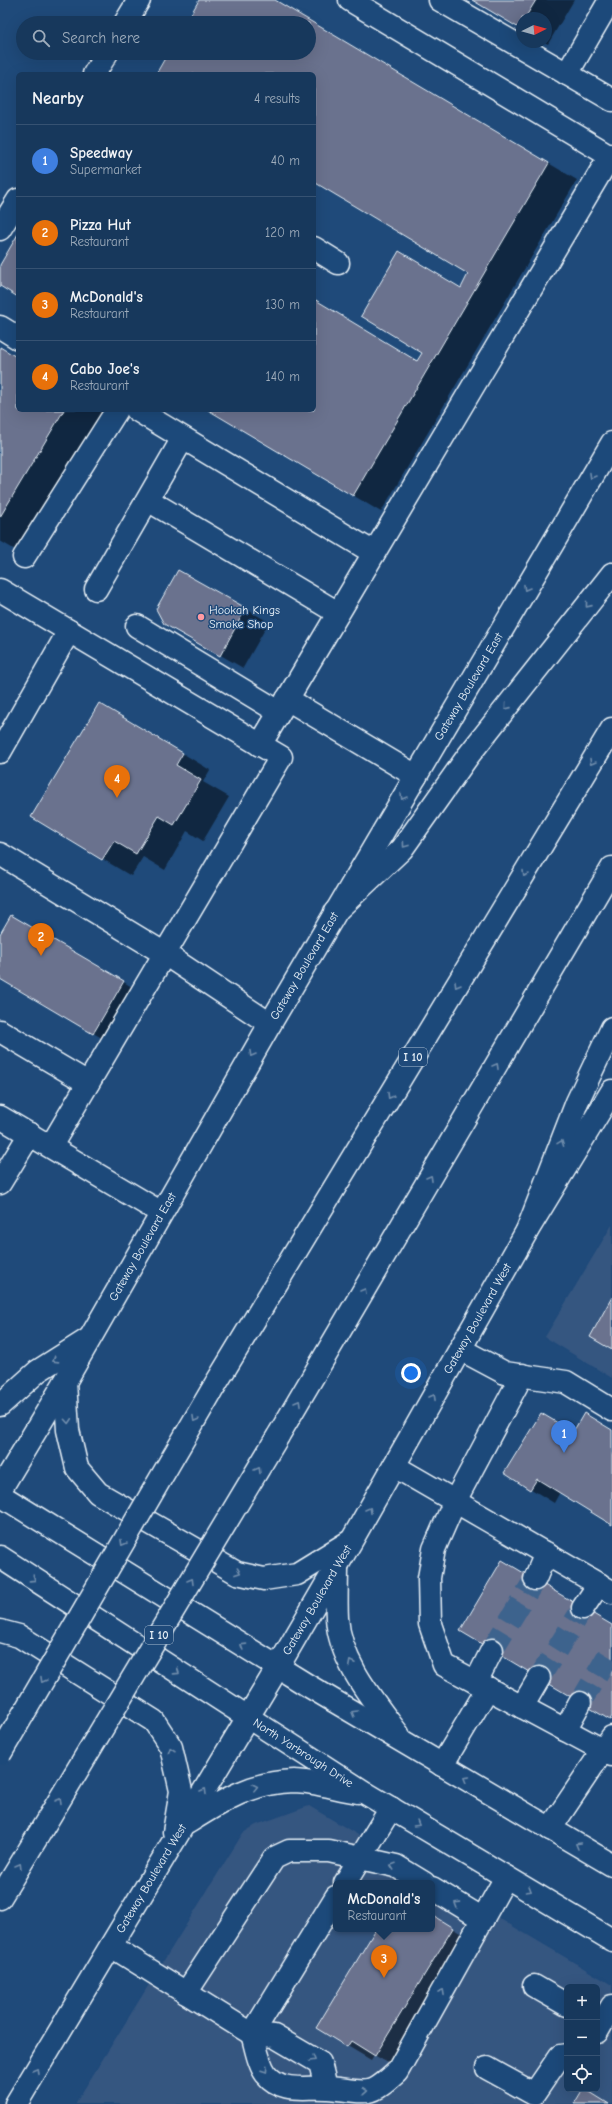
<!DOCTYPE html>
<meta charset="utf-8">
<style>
body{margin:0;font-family:"Comic Neue",sans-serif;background:#244365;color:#f1f3f6}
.controls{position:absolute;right:12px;bottom:12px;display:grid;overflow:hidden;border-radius:6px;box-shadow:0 4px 16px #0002}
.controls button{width:36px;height:36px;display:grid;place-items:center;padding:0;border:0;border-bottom:1px solid #365272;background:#17385c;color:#f1f3f6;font:20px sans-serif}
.compass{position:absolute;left:516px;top:12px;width:36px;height:36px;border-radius:50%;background:#17385c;box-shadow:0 4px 16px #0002;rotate:85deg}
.you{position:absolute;left:411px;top:1373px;width:14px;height:14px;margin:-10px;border:3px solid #fff;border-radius:50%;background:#1a73e8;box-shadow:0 0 0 6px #1a73e833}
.badge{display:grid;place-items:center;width:26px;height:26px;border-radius:50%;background:#e797bd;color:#fff;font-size:13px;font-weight:700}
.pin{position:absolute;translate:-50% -33px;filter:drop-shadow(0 1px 2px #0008)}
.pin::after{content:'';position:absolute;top:21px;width:14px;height:12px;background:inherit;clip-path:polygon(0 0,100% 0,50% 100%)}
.popup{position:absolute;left:333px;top:1880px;width:102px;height:52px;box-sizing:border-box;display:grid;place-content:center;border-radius:6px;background:#17385c;filter:drop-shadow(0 1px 3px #0005);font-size:13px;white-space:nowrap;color:#9eacbb}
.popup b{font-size:15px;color:#f1f3f6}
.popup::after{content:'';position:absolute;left:50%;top:100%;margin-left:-8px;border:8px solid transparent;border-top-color:#17385c}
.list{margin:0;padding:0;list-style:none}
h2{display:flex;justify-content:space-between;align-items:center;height:52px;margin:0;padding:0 16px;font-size:17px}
h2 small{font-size:13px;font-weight:400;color:#9eacbb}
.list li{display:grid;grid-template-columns:26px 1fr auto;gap:12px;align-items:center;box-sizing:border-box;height:72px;padding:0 16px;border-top:1px solid #365272}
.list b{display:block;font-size:15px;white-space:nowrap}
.list p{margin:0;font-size:13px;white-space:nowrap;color:#9eacbb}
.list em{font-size:13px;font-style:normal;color:#9eacbb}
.icon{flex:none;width:22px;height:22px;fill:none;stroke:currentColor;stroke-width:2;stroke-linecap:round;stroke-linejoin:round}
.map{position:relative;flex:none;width:612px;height:2104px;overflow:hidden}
.search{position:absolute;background:#17385c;box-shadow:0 4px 16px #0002;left:16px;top:16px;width:300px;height:44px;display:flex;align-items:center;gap:10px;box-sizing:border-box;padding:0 14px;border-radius:22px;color:#9eacbb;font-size:15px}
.panel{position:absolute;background:#17385c;box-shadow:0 4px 16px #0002;left:16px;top:72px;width:300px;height:340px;border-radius:6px}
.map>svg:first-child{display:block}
.built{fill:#365680;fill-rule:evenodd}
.shadow{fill:#0007}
.building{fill:#6a728e;stroke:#e8f1f8}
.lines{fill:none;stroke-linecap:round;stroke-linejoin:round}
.minor-tunnel{stroke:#3d638d;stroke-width:22;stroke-dasharray:22 11;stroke-linecap:butt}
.minor-casing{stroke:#e8f1f8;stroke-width:25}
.major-casing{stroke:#e8f1f8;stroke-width:25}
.highway-casing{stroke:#e8f1f8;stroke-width:25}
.minor{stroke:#1f4a7a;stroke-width:22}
.major{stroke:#1f4a7a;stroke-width:22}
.highway{stroke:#1f4a7a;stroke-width:22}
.highway-bridge-casing{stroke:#e8f1f8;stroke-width:25;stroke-linecap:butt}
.highway-bridge{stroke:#1f4a7a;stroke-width:22}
.oneway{stroke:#6f8dac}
.poi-dot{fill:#ff9aa2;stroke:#1f4a7a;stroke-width:1.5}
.labels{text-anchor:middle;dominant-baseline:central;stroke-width:3;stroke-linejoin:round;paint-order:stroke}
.shield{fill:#1f4a7a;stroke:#acbfd2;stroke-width:1}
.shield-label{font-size:11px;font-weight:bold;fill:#e8f1f8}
.poi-label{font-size:12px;fill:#e8f1f8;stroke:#1f4a7a;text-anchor:start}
.street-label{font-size:12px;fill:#e8f1f8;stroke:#1f4a7a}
</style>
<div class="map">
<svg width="612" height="2104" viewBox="0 0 612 2104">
<rect width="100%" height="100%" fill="#1f4a7a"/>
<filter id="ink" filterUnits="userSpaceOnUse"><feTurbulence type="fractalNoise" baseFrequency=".025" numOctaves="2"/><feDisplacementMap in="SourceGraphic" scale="8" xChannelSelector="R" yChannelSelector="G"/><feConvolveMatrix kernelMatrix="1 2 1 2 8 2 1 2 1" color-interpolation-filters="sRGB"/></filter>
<g filter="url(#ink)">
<g class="built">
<path d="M612 1225V1378L545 1337Z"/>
<path d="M309 1806 612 1985V2104H75L243 1833 256 1825ZM336 1883H432V1929H336ZM567 1987H597V2089H567Z"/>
</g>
<g class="shadow">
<path d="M201 0H274L577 180 381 512 210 410H314V300L418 362 470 274 314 181V74H157L169 53H309V23H187Z"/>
<path d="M474 0H574L548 44 544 42H546V18H522V29Z"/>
<path d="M0 347 18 358V410H103L17 551 0 541Z"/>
<path d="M179 571 269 622 243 668 165 623Z"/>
<path d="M128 720 210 770 203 782 229 797 203 841 187 831 165 870 143 857 131 876 32 817Z"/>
<path d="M35 929 147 996 117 1047 0 978V936Z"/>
<path d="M612 1430V1524L560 1492 554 1503 505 1473 573 1433Z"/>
<path d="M432 1916 475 1942 399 2069 374 2055 371 2060 317 2028 377 1929H432Z"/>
</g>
<g class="building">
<path d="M199 0H275L549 163 353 496 208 410H314V299L417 361 422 353 361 316 399 251 461 288 468 274 314 182V74H156L168 53H309V23H186Z"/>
<path d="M472 0H536L525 18H522V24L519 28Z"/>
<path d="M18 234V297L0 286V265Z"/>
<path d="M0 347 18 358V410H64L0 517Z"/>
<path d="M178 570 246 608 220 656 164 624 156 609Z"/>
<path d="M99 703 183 753 176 765 201 780 174 825 159 816 136 854 114 841 102 860 31 817Z"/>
<path d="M11 915 124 981 93 1034 0 979V934Z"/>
<path d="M612 1297V1350L590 1337Z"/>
<path d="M541 1413 573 1432 584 1413 612 1430V1525L537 1479 530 1490 504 1473Z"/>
<path d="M502 1560 612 1625V1716L610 1720 460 1631Z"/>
<path d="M432 1915 453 1928 375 2056 351 2041 347 2047 316 2028 376 1929H432Z"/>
<path d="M583 2089H585L609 2104H574Z"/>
</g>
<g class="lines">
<g class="minor-tunnel">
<path d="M492 1650 535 1579"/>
<path d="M539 1678 583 1608"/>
<path d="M580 1703 612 1649"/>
</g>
<defs>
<g id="minor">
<path d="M350 0 612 157"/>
<path d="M440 0 612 100"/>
<path d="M125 23 139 0"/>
<path d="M94 74 107 53"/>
<path d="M567 74 610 0"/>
<path d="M0 229 18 200"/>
<path d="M314 248 338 263"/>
<path d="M0 327 18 338"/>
<path d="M137 410 374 553"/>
<path d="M148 500 338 613"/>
<path d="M24 557 117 410"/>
<path d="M96 589 183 438"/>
<path d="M0 590 281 757 51 1146"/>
<path d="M137 626 279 712"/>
<path d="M287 699 416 776"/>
<path d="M260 745 610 156"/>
<path d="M0 752 69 631"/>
<path d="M0 854 165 954 270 1024"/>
<path d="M0 1031 88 1083"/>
<path d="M0 1117 160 1212"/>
<path d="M0 1183 30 1134"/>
<path d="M460 1349 505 1373 566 1382 612 1410"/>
<path d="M522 1375 455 1501 434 1549 429 1578 430 1624 444 1665 612 1755"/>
<path d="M394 1466 612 1592"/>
<path d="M535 1579 546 1553"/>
<path d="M583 1608 599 1584"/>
<path d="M476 1682 492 1650"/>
<path d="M522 1707 539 1678"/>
<path d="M565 1730 580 1703"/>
<path d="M442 1765 488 1688"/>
<path d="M550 1829 612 1737"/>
<path d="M345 1883 391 1808"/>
<path d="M432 1888 483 1919"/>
<path d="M111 1946 252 2034 336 1897"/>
<path d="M534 1986 567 2005"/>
<path d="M186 1993 274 1858 289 1851H329L396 1866 424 1883"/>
<path d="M597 2032 612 2006"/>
<path d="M487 2068 534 2094 560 2056 567 2055"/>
<path d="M326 2087 320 2063 274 2036 252 2034C256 2047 258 2063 266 2074 282 2094 306 2086 327 2088 341 2088 355 2093 369 2091 378 2090 390 2078 397 2072L506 1877"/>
</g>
<g id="major">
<path d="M65 1382 68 1430 77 1468 98 1493 237 1573 264 1579 297 1574 349 1542"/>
<path d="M0 1405 38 1371 87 1340"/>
<path id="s1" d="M0 1490 65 1382 270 1024 612 443"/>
<path d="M0 1495 307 1685 612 1865"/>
<path id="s2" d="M0 1557 367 1794 612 1940"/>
<path d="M337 1566C337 1583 336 1601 337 1618 340 1662 373 1700 398 1734"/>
<path d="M0 1631 19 1636 154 1721 171 1747 181 1791 174 1832"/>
<path d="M187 1823C222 1801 251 1782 294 1781 313 1781 338 1789 358 1792"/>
<path id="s3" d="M16 2104 278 1667 352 1540 527 1231 612 1091"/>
</g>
<g id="highway">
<path d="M335 912 402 849 468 756 612 574"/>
<path d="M527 1231 577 1102 612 1028"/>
<path d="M215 1385 612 729"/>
<path d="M278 1436 612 868"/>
<path d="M0 1898 39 1834"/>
</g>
</defs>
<use href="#minor" class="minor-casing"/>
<use href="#major" class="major-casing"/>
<use href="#highway" class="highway-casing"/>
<use href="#minor" class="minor"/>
<use href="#major" class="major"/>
<use href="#highway" class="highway"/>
<defs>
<g id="highway-bridge">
<path d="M0 1754 215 1385"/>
<path d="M39 1834 278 1436"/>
</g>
</defs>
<use href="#highway-bridge" class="highway-bridge-casing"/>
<use href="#highway-bridge" class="highway-bridge"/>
</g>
<defs><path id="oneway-chevron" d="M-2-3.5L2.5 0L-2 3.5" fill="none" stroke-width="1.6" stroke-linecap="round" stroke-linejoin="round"/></defs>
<g class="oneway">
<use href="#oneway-chevron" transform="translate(592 476) rotate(120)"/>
<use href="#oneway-chevron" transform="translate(526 588) rotate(120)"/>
<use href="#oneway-chevron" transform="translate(588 605) rotate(129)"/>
<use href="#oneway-chevron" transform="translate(507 707) rotate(129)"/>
<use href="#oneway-chevron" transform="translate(592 762) rotate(121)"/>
<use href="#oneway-chevron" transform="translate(403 797) rotate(121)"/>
<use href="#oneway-chevron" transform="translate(405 845) rotate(126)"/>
<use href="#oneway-chevron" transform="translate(525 874) rotate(121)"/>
<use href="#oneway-chevron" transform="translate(457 985) rotate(121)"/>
<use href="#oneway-chevron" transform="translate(252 1054) rotate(120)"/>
<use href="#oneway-chevron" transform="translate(496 1066) rotate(-60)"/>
<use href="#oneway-chevron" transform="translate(390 1096) rotate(121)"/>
<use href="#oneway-chevron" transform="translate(561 1143) rotate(-69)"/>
<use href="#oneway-chevron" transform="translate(430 1178) rotate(-60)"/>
<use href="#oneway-chevron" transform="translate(364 1291) rotate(-60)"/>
<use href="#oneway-chevron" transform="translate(55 1360) rotate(148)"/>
<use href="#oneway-chevron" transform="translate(433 1397) rotate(-61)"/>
<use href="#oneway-chevron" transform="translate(298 1403) rotate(-60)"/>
<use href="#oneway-chevron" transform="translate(195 1419) rotate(120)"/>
<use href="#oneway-chevron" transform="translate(68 1421) rotate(86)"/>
<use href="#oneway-chevron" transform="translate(258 1470) rotate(-59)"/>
<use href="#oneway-chevron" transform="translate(369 1510) rotate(-60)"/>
<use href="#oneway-chevron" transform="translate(123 1543) rotate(120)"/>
<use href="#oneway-chevron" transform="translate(238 1572) rotate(20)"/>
<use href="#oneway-chevron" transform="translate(33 1579) rotate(33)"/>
<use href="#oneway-chevron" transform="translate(191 1581) rotate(-59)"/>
<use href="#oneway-chevron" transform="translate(243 1646) rotate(-148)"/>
<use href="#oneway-chevron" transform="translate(351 1663) rotate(-117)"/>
<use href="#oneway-chevron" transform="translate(177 1672) rotate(33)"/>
<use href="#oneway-chevron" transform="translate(43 1680) rotate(120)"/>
<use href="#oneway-chevron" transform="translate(354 1713) rotate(-149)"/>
<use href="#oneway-chevron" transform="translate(171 1750) rotate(-109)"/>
<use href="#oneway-chevron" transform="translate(466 1779) rotate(-150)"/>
<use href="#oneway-chevron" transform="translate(255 1787) rotate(-14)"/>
<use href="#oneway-chevron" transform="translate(204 1791) rotate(-59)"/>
<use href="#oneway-chevron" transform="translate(59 1801) rotate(-59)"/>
<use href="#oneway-chevron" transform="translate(417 1824) rotate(31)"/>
<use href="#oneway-chevron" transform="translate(578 1845) rotate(-150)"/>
<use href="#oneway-chevron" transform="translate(19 1866) rotate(-59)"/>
<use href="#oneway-chevron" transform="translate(393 1866) rotate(-161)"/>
<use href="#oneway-chevron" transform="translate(529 1890) rotate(31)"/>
<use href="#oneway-chevron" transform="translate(457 1904) rotate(-148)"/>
<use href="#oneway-chevron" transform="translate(442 1992) rotate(-61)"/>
<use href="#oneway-chevron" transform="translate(313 2059) rotate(31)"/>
<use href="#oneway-chevron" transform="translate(265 2070) rotate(57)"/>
<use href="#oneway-chevron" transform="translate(36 2071) rotate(-59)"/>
<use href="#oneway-chevron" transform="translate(365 2091) rotate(-4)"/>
</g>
</g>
<circle class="poi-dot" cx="201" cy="617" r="4"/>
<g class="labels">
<g class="shield">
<rect x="399" y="1048" width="28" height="18" rx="3"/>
<rect x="145" y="1626" width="28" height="18" rx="3"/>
</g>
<g class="shield-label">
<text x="413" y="1057">I 10</text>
<text x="159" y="1635">I 10</text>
</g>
<g class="poi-label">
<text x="209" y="610">Hookah Kings<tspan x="209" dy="14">Smoke Shop</tspan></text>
</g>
<g class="street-label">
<text stroke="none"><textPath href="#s1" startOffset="930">Gateway Boulevard East</textPath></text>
<text stroke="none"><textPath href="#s1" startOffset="606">Gateway Boulevard East</textPath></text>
<text stroke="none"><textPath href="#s1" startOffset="282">Gateway Boulevard East</textPath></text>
<text stroke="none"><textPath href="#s3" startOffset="911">Gateway Boulevard West</textPath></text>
<text stroke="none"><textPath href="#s3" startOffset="587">Gateway Boulevard West</textPath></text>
<text stroke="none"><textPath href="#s2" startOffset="361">North Yarbrough Drive</textPath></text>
<text stroke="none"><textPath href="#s3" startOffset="263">Gateway Boulevard West</textPath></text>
</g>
</g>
</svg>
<div class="controls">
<button>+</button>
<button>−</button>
<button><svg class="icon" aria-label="locate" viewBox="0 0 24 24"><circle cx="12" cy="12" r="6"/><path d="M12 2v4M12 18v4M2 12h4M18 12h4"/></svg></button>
</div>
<svg class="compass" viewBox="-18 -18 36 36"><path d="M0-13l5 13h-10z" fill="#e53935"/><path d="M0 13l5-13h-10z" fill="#9eacbb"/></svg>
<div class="you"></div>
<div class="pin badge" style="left:564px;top:1453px;background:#3f7fe0">1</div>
<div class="pin badge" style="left:41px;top:956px;background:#e8710a">2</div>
<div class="pin badge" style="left:384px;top:1978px;background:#e8710a">3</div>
<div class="popup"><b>McDonald's</b>Restaurant</div>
<div class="pin badge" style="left:117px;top:798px;background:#e8710a">4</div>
<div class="search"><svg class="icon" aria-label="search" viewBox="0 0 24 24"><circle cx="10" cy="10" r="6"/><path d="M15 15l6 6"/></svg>Search here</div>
<section class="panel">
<h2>Nearby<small>4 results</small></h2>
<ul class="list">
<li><span class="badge" style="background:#3f7fe0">1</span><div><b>Speedway</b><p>Supermarket</p></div><em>40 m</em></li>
<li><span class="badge" style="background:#e8710a">2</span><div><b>Pizza Hut</b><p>Restaurant</p></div><em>120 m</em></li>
<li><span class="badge" style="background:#e8710a">3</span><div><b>McDonald's</b><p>Restaurant</p></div><em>130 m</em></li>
<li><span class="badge" style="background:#e8710a">4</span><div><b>Cabo Joe's</b><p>Restaurant</p></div><em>140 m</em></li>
</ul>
</section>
</div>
